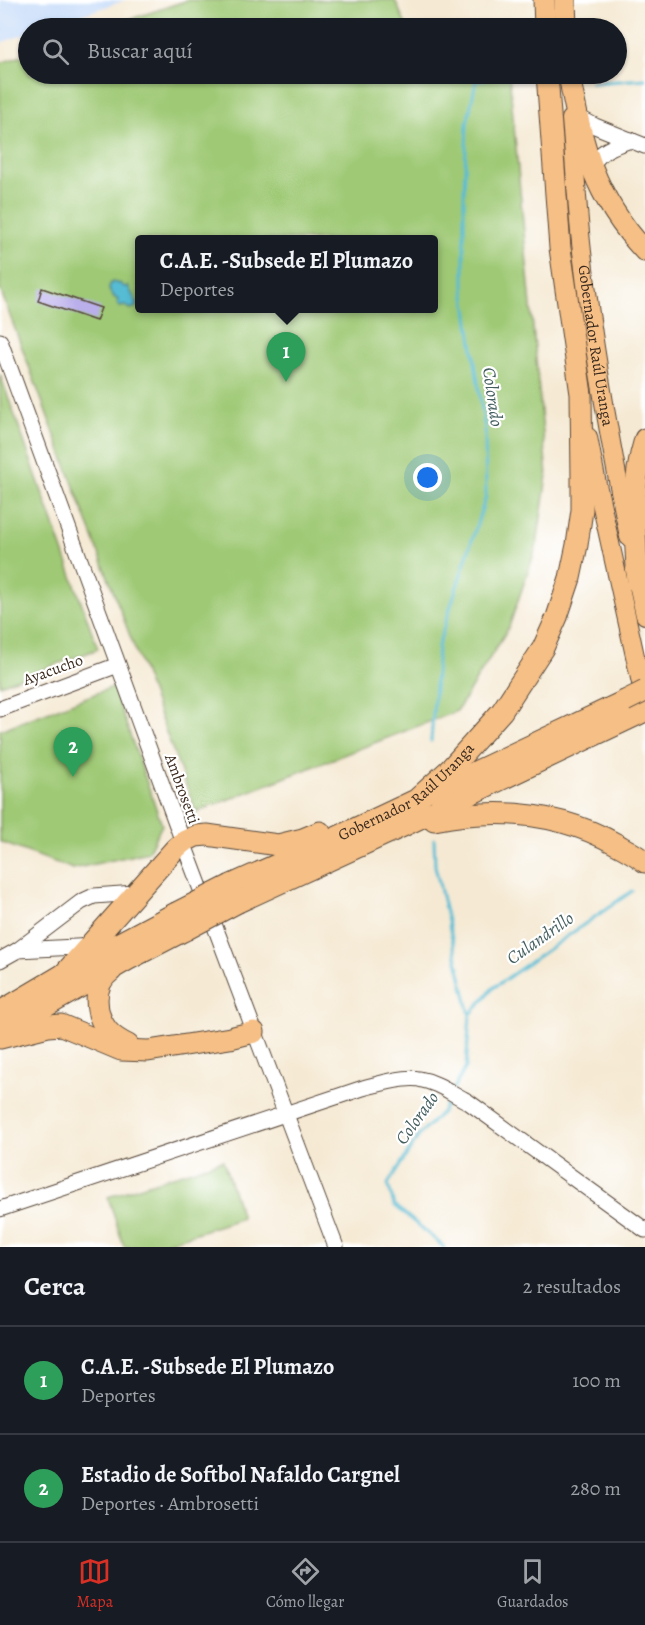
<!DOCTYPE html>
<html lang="es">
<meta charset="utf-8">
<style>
body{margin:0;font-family:Alegreya,serif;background:#20242c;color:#f1f3f6}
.you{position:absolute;left:428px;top:478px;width:21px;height:21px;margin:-15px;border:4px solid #fff;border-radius:50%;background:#1a73e8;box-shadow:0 0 0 9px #1a73e833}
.badge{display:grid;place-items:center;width:39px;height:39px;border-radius:50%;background:#d93025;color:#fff;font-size:20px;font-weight:700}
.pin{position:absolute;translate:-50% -50px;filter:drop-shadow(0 2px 3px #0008)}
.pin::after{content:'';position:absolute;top:32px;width:21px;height:18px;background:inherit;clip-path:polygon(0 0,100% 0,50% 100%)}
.popup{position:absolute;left:135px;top:235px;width:303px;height:78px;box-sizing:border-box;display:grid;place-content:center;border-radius:6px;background:#171b24;filter:drop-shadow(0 2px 4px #0005);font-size:20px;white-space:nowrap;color:#9ea1a6}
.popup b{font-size:22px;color:#f1f3f6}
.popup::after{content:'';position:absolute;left:50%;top:100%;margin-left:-12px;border:12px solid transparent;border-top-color:#171b24}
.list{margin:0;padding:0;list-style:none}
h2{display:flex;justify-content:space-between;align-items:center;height:78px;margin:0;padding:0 24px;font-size:26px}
h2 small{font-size:20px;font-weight:400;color:#9ea1a6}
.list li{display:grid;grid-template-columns:39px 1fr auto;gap:18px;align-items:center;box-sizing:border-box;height:108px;padding:0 24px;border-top:2px solid #363941}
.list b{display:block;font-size:22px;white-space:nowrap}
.list p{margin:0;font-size:20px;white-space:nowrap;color:#9ea1a6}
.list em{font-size:20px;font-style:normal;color:#9ea1a6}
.icon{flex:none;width:33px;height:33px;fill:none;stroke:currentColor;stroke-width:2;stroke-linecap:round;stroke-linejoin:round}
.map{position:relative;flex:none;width:645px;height:1247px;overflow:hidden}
.search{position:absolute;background:#171b24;box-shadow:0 2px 4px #0004;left:18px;right:18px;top:18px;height:66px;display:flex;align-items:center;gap:15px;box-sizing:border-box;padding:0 21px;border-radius:33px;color:#9ea1a6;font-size:22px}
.sheet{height:294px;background:#171b24}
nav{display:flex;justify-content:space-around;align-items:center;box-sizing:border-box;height:84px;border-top:2px solid #363941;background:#171b24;font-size:16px;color:#9ea1a6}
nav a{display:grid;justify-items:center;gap:3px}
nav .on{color:#d93025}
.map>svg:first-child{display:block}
.built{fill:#c8ddf9}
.green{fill:#9fc975;stroke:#6d7a4a;stroke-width:1.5;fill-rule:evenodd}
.water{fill:#56bcd4;stroke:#487379;stroke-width:1.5}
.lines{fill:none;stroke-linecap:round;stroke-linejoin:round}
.stream{stroke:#56bcd4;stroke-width:3}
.building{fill:#baaeeb}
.minor-casing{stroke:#574739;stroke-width:17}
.major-casing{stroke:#574739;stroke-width:20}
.highway-casing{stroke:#574739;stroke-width:23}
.minor{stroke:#fff;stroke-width:15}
.major{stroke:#f5bf86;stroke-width:18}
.highway{stroke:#f5bf86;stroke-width:21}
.highway-bridge-casing{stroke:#574739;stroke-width:23;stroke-linecap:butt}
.highway-bridge{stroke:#f5bf86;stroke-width:21}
.labels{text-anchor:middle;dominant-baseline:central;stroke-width:4.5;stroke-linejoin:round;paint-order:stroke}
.street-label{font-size:16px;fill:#3b2a1e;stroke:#fff}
.water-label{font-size:18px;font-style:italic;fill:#445d5e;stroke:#fff}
</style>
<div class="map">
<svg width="645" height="1247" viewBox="0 0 645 1247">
<rect width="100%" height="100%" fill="#fff"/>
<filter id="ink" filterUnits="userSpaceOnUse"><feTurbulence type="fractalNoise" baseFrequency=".0167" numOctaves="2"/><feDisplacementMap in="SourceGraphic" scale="12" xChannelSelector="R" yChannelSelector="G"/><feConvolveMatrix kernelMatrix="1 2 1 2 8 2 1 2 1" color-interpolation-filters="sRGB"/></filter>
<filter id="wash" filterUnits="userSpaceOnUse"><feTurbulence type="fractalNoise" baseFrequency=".008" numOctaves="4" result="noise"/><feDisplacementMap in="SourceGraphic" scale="24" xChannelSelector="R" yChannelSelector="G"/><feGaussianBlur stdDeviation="1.35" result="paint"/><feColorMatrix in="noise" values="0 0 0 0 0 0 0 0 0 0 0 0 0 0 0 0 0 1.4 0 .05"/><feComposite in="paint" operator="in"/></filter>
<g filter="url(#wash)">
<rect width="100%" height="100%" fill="#f5e9d3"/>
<path class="built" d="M0 0H126L42 28H28V33L0 43Z"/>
<g class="green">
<path d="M188 0H395L407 28H104Z"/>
<path d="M28 54V74H509L547 475 537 545 509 627 457 711 196 812 0 289V63ZM139 240H433V308H139Z"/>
<path d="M0 374 98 649 0 685Z"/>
<path d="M113 687 162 825 148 852 73 869 0 842V730Z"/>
<path d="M223 1160 242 1218 153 1247H124L108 1197Z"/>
</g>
<path class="water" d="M112 282 121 284 124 287 128 286 137 303 136 307 131 309 125 306 120 307 117 303 118 300C112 296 105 289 112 282Z"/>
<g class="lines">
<g class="stream">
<path d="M592 83 645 79"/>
<path d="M431 741 438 646 486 496 485 430 464 289V192L467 124 476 81 506 74"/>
<path d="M434 839 435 866 470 1015 466 1067 454 1088"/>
<path d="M470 1015 493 988 632 891"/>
<path d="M444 1247 394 1205 388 1184 420 1134 442 1112 450 1097"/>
</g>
</g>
<g id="blocks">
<path class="building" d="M42 288 101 308 96 321 38 301Z"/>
</g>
</g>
<g filter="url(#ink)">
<use href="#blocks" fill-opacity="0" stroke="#574739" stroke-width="1.5"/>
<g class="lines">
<defs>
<g id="minor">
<path d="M576 116 595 126 645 146"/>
<path d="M592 165C602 149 614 146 631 140"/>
<path d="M0 341 183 842 336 1247"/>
<path d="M0 709 118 665"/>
<path d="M18 950 95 946"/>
<path d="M0 960 18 950 81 902 94 896 135 893"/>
<path d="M0 1209 363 1088C379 1084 404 1076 419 1079 437 1082 451 1093 467 1101L645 1230"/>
</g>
<g id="major">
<path id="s1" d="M571 119C575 163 577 208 582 252 593 347 610 442 629 537"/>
<path d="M588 437 597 484 645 701"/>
<path d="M635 570 645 615"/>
</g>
<g id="highway">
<path d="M544 0 545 28"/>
<path d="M565 0 566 28"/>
<path d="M569 74C581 144 594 197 645 251"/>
<path d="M638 583C635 533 630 488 645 439"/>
<path d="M435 791 625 701"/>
<path d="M434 820C498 807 560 812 618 845 627 850 637 855 645 862"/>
<path id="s2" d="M231 885 310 850 416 800 450 769 502 711 543 648 557 617 570 578 577 545 582 510V478L581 394 560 248 547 74"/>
<path d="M238 902 401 827 645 711"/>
<path d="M111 971C92 984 94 1014 108 1031 113 1037 120 1041 128 1045"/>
<path d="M65 973 175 849 183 842 196 836 207 835 278 845 303 839 320 832"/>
<path d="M0 1012 91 958 176 913"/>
<path d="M1 1032 129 959 185 930"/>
<path d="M0 1038 48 1026 61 1025 121 1050 148 1051 230 1038 254 1032"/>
</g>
</defs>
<use href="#minor" class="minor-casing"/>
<use href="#major" class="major-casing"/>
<use href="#highway" class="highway-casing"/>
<use href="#minor" class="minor"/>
<use href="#major" class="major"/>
<use href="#highway" class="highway"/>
<defs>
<g id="highway-bridge">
<path d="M625 701 645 691"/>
<path d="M176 913 231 885"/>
<path d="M185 930 238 902"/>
</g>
</defs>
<use href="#highway-bridge" class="highway-bridge-casing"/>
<use href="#highway-bridge" class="highway-bridge"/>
</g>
</g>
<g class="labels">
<g class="street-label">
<text stroke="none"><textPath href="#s1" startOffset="228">Gobernador Raúl Uranga</textPath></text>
<text transform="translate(53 670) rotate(-20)">Ayacucho</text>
<text transform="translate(182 789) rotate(70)">Ambrosetti</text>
<text stroke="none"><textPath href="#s2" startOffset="200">Gobernador Raúl Uranga</textPath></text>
</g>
<g class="water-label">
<text transform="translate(493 397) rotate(82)">Colorado</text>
<text transform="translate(540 938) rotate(-35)">Culandrillo</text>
<text transform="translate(417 1118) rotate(-54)">Colorado</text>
</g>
</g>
</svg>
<div class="you"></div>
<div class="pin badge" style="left:286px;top:382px;background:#2e9e5b">1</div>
<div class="popup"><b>C.A.E. -Subsede El Plumazo</b>Deportes</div>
<div class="pin badge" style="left:73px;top:777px;background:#2e9e5b">2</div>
<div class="search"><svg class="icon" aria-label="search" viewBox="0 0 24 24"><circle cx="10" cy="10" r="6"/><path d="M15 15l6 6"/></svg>Buscar aquí</div>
</div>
<section class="sheet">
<h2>Cerca<small>2 resultados</small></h2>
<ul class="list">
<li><span class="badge" style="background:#2e9e5b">1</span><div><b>C.A.E. -Subsede El Plumazo</b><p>Deportes</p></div><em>100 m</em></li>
<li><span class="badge" style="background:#2e9e5b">2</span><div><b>Estadio de Softbol Nafaldo Cargnel</b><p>Deportes · Ambrosetti</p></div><em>280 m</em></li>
</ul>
</section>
<nav>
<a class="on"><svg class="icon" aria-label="map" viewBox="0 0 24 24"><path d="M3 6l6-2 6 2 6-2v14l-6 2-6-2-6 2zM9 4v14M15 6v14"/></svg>Mapa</a>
<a><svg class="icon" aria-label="directions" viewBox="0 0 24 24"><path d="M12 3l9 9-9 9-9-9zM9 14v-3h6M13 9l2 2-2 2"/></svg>Cómo llegar</a>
<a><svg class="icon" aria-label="saved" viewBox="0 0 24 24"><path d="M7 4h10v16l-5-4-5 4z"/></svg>Guardados</a>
</nav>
